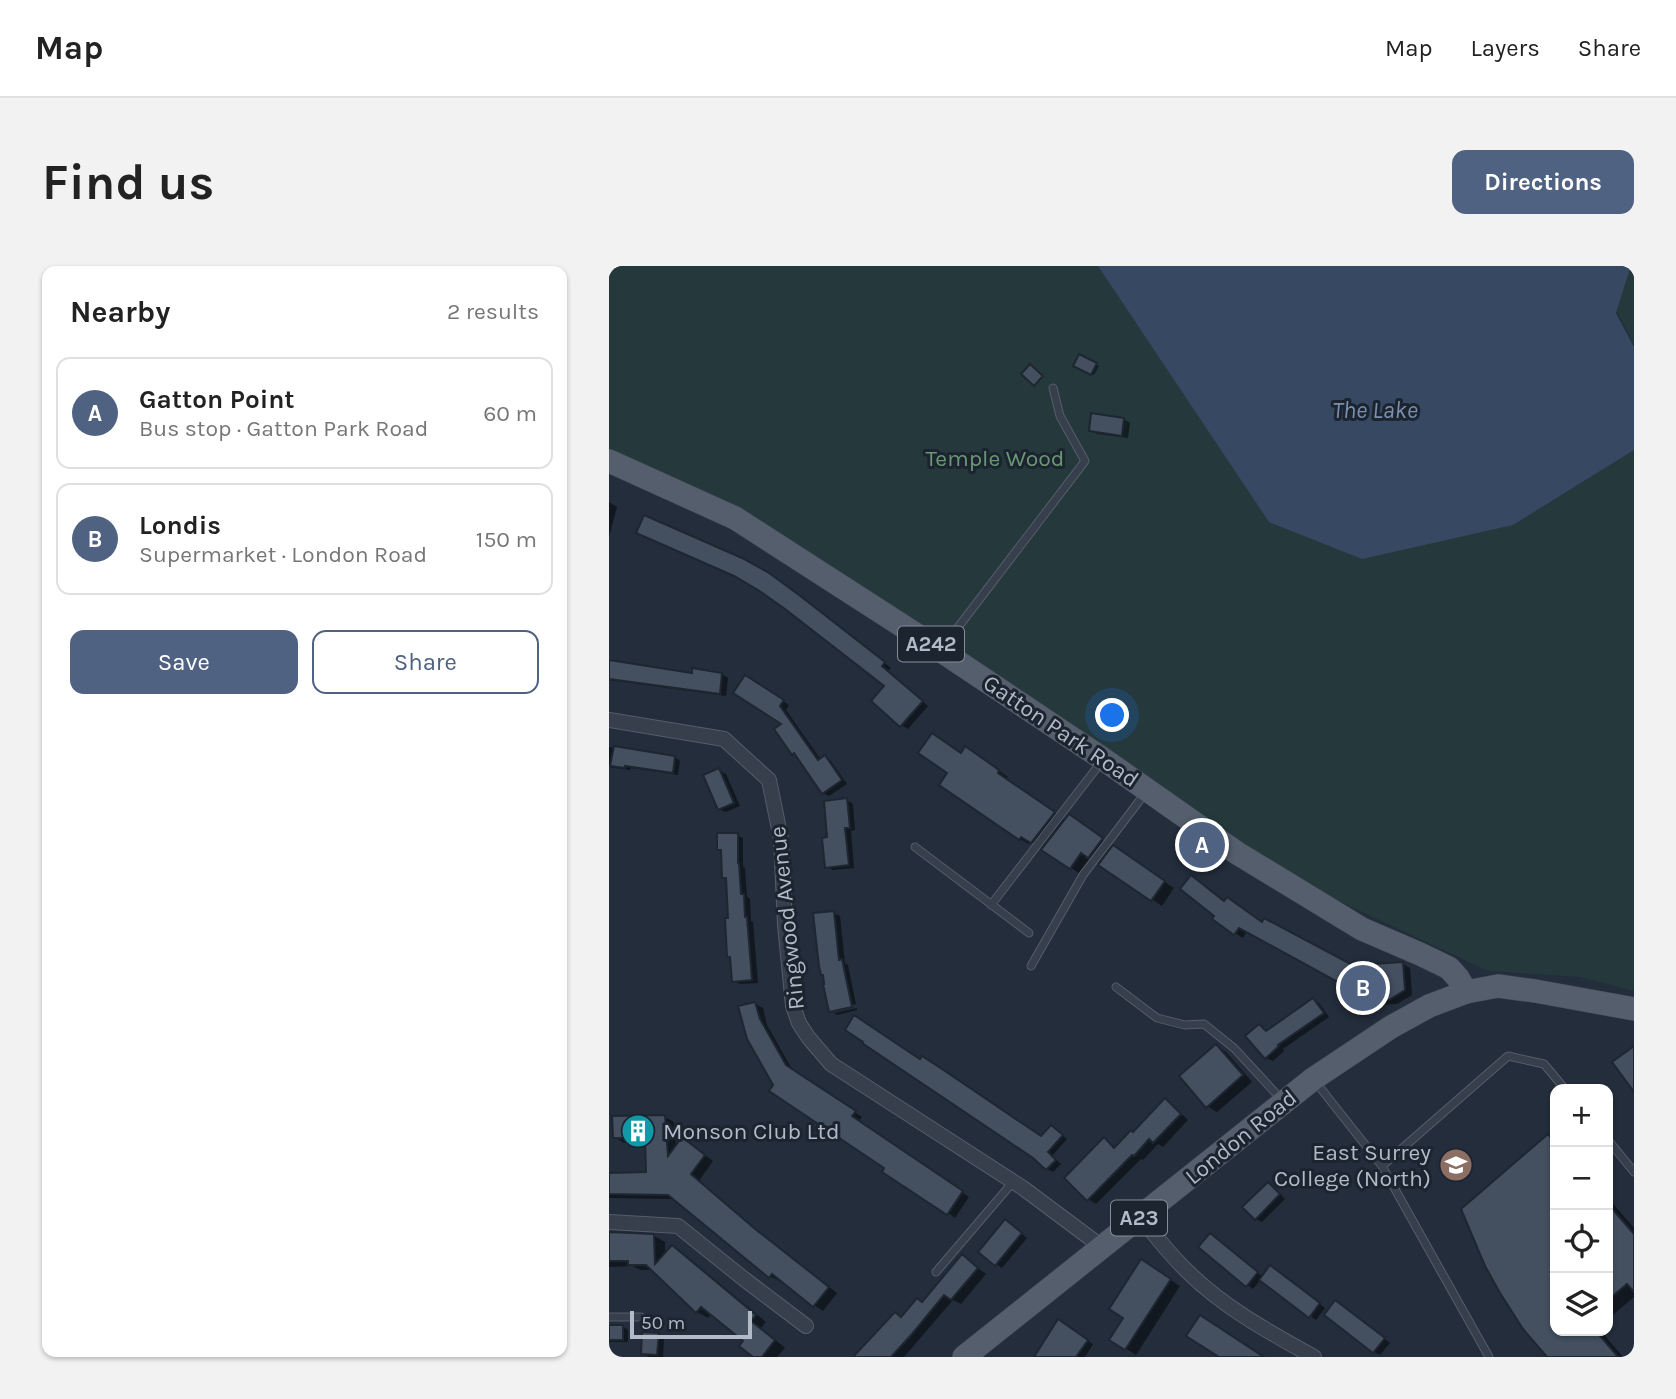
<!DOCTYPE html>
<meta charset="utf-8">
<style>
body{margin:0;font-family:Karla,sans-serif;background:#f2f2f2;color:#222}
.controls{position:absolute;right:21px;bottom:21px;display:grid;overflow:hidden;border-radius:14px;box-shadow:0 2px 5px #0004}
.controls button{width:63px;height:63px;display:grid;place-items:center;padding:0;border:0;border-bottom:2px solid #e0e0e0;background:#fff;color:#222;font:35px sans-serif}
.scale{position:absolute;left:21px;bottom:18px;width:122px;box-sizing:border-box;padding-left:7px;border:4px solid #b2bac7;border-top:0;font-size:19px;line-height:24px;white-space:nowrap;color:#b2bac7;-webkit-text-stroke:5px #1c2430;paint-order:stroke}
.you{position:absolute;left:504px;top:450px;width:24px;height:24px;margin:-18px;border:5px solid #fff;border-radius:50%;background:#1a73e8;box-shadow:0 0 0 10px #1a73e833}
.badge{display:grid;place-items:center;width:46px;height:46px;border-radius:50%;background:#506281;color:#fff;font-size:23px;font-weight:700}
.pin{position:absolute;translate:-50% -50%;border:4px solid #fff;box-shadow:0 2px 7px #0006}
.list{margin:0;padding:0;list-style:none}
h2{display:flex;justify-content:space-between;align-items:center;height:91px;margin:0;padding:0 28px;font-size:30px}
h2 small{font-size:23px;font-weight:400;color:#767676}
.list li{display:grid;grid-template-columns:46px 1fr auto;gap:21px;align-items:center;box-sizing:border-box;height:112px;margin:0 14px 14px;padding:0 14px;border:2px solid #e0e0e0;border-radius:14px}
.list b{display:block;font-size:26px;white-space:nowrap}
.list p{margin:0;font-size:23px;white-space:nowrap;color:#767676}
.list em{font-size:23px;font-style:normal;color:#767676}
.actions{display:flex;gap:14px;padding:21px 28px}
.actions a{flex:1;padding:16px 0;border:2px solid #506281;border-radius:14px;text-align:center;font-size:24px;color:#506281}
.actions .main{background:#506281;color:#fff}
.icon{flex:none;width:38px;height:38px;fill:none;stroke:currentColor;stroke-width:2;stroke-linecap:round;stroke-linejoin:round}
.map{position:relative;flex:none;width:1025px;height:1091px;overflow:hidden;border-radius:14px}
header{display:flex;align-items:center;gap:42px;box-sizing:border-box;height:98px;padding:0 35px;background:#fff;border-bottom:2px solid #e0e0e0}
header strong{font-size:33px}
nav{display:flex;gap:38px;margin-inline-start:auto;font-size:24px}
.intro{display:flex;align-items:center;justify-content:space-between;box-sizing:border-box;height:168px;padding:0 42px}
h1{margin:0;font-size:49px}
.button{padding:18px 32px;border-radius:14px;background:#506281;color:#fff;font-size:24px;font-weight:700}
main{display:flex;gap:42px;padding:0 42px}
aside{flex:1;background:#fff;border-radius:14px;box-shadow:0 2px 5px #0004}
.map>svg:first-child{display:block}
.green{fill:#25393c}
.water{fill:#374862}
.shadow{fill:#0007}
.building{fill:#445060;stroke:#1e2632;stroke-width:2}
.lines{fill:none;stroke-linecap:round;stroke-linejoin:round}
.lane-casing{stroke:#555d69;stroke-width:9}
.street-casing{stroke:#555d69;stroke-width:16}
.primary-casing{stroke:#404854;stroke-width:24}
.lane{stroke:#373f4c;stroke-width:7}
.street{stroke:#373f4c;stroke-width:14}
.primary{stroke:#555e6c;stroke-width:23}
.labels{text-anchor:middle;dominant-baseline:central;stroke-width:6;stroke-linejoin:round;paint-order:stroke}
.shield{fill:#1c2430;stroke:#858d9a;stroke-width:2}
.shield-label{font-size:21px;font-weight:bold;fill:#b2bac7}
.park-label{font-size:23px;fill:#6a9875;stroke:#1c2430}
.street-label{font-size:23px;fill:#b2bac7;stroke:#1c2430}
.poi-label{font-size:23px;fill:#b2bac7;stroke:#1c2430;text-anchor:start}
.water-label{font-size:24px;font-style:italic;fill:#7b90af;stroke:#1c2430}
</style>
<header>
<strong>Map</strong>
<nav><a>Map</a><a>Layers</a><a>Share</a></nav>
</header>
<div class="intro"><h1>Find us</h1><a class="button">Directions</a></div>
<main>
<aside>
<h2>Nearby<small>2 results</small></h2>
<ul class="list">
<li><span class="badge">A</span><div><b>Gatton Point</b><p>Bus stop · Gatton Park Road</p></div><em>60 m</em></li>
<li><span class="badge">B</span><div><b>Londis</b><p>Supermarket · London Road</p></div><em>150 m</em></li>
</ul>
<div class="actions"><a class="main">Save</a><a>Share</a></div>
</aside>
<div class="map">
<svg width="1025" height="1091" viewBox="0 0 1025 1091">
<rect width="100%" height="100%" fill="#232d3b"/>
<g class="green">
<path d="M0 0H489L660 255 904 259 1025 184V725L971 711 879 705 628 587 126 252 0 195Z"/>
<path d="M1022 0H1025V79L1008 45Z"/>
</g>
<path class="water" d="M489 0H1022L1007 47 1025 81V184L904 259 753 293 660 256Z"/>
<g class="shadow">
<path d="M471 91 490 100 485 109 466 99Z"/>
<path d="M515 153 521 157 519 172 488 168 482 164Z"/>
<path d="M0 236 8 241 0 271Z"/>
<path d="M197 335 282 402 279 405 319 440 299 463 292 459 277 419Z"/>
<path d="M0 396 84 409 113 408 119 412 117 430 0 414Z"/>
<path d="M136 412 180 439 177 444 212 494 216 492 222 495 238 518 220 530 214 527 190 491 184 488 175 458Z"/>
<path d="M0 481 66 491 71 495 69 509 22 502 21 504 0 501Z"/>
<path d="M353 488H366L399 511 397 513 457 554 470 556 502 580 565 622 553 640 482 592 471 608 435 583 422 576 420 578 411 573 332 518Z"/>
<path d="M110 504 117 508 131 540 117 546 110 543Z"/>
<path d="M238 534 244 538 246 564 242 565 245 602 224 604 218 601 220 573Z"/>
<path d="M128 569 134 572V601L136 602 138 631 141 633 142 655 144 656 149 717 131 718 125 715 119 613 115 611 113 585 110 583Z"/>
<path d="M583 611 616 636 654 658 753 706 794 698 801 702 803 729 788 738 765 739 737 722 739 719 638 665 634 672 626 667 607 649Z"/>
<path d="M225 647 231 650 236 697 239 699 247 738 225 743V747L222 745 217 719Z"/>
<path d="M704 734 710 737 720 751 674 783 675 785 664 795 657 792 651 760 659 766Z"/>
<path d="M146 738 154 742 158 759 184 805 253 851 249 856 360 931 346 952 166 819Z"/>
<path d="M248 742V744L228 749 225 747Z"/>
<path d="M607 780 617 786 643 816 608 846 598 840Z"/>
<path d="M312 795 433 872 447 864 458 873 443 890 452 898 444 906 438 903Z"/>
<path d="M556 835 565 840 579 854 554 881 549 878 534 894 532 893 487 938 479 933 495 874 507 882 525 868Z"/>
<path d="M56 851 65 856 67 882 82 879 104 895 90 915 155 970 228 1027 214 1045 205 1039 172 1013 170 1015 161 1010 67 933 0 932V908H39L38 877H15L6 871Z"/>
<path d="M939 870 946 874V1065H992L1014 1091H941Z"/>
<path d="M659 918 665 921 676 933 653 956 647 953Z"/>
<path d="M999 932 1025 962V1031L999 1053Z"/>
<path d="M402 959 418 972 393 1002 387 998Z"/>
<path d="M0 967 45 970 56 976V989L63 981 74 987 157 1056 152 1062 176 1082 168 1091H147L137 1074 103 1047 99 1052 88 1046 45 1004H31L24 1000 0 1001Z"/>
<path d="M607 973 654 1011 668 1005 716 1042 707 1054 652 1013 644 1023 638 1019Z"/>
<path d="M353 990 377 1008 352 1038 344 1034 295 1091H246L314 1037Z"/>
<path d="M532 995 571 1020 527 1089 502 1073 517 1052Z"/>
<path d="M733 1040 781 1077 771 1089 765 1086Z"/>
<path d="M456 1059 484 1078 476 1091H426Z"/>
<path d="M0 1060H13L19 1064V1076H0Z"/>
<path d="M49 1069 55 1072 54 1091H40L33 1087Z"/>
</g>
<g class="building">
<path d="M470 88 488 97 482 109 464 100Z"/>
<path d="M421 98 434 110 425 120 412 108Z"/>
<path d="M482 147 515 152 513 170 480 165Z"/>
<path d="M35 249 133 292 160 307 190 329 276 396 273 400 314 435 291 461 262 435 275 420 176 343 149 324 125 310 27 267Z"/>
<path d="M0 394 83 407V402L113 407 111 428 0 413Z"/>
<path d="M136 409 175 434 171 440 209 494 216 489 233 514 213 528 185 487 183 489 165 463 172 458 124 427Z"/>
<path d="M323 467 352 487 356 480 390 504 389 507 446 546 422 577 412 571 410 574 330 519 338 507 309 487Z"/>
<path d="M5 480 66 490 64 507 16 500V502L1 500Z"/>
<path d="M110 502 125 537 109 544 94 509Z"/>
<path d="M238 532 241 562H236L240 599 216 602 213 572 218 571 215 535Z"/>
<path d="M460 548 494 572 479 592 472 587 461 603 432 584Z"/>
<path d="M108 567H129V597H130L132 628H135L136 651H138L143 714 123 716 121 691H118L116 652H119L117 612H113L112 584H108Z"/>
<path d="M504 579 556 615 542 635 489 599Z"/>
<path d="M582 609 615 635 618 631 653 656 655 652 753 704 763 698 794 696 796 724 780 734 755 736 734 722 736 720 630 662 625 669 603 653 605 650 571 623Z"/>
<path d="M225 645 230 694 233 693 243 741 220 746 214 718H215L214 709H212L210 700 204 647Z"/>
<path d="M704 732 715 747 669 779 670 780 656 793 636 770 650 758 657 765Z"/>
<path d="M146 736 151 753 177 799 247 845 243 850 354 925 338 949 273 906 275 902 160 825 164 819 138 773 129 740Z"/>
<path d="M245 749 311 793 313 790 330 801 432 870 442 859 454 869 439 886 447 894 437 904 424 892 253 777 254 776 236 764Z"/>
<path d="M607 778 634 809 597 842 570 810Z"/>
<path d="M1025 780V826L1003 796Z"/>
<path d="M556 832 572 848 544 877 540 873 525 890 523 889 478 935 455 912 495 871 505 882 522 864 524 866Z"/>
<path d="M56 849 59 890 73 871 96 889 82 908 145 962 220 1021 204 1041 163 1008 160 1012 59 929 0 928V907L37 906 36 872H4L3 850Z"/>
<path d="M939 868 946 876V1065H987L1009 1091H938L914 1063 891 1027 876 1000 852 943Z"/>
<path d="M659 916 671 928 646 954 633 941Z"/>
<path d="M999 938 1025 968V1026L1018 1018 999 1034Z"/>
<path d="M396 953 413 967 386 1000 369 986Z"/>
<path d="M0 966 45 968 46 998 63 979 147 1049 142 1055 166 1074 153 1091H144L130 1080 134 1075 92 1041 87 1047 37 999H19V995H0Z"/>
<path d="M601 967 649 1006 637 1021 589 981Z"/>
<path d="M353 988 369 1002 342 1034 335 1029 303 1068 282 1091H244L286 1046 292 1051 308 1032 313 1036Z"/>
<path d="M532 993 562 1013 516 1084 500 1074 514 1052 500 1043Z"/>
<path d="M661 999 711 1037 700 1052 650 1014Z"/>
<path d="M726 1034 776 1072 764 1087 715 1049Z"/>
<path d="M591 1049 655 1091H610L577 1070Z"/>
<path d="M449 1053 479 1074 467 1091H425Z"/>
<rect x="0" y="1059" width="14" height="15"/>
<path d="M33 1066 50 1067 48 1089 32 1088Z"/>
</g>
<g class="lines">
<defs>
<g id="lane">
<path d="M334 381 476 195 451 150 444 122"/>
<path d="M306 581 420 667"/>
<path d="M382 639 493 495"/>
<path d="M422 700 474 609 537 526"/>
<path d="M507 721 548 752 576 759 595 758 625 782 672 833"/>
<path d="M705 814 773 900 880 1091"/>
<path d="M999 874 1025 906"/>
<path d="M773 900 899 790 935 798 956 823"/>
<path d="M327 1006 404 916"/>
<path d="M0 1051H32"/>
</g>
<g id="street">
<path d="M0 454 115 473 160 514 172 573 176 659 184 740 190 757 199 771 222 798 414 922 493 981"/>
<path d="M531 951C546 969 561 989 578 1005 614 1041 660 1066 705 1091"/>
<path d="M0 956 69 960 135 1013 197 1060"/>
</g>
<g id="primary">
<path d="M0 195 126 252 331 384 494 493 628 587 753 663 811 688 840 702 849 712 857 726"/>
<path d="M355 1091 704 813 782 761 820 740 857 726 889 720 926 725 1025 743"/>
</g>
</defs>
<use href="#lane" class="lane-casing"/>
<use href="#street" class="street-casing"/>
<use href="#primary" class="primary-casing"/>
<use href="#lane" class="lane"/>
<use href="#street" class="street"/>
<use href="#primary" class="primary"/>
</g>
<defs>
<symbol id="building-disc" viewBox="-11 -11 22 22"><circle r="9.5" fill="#0f9aa8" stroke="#1c2430"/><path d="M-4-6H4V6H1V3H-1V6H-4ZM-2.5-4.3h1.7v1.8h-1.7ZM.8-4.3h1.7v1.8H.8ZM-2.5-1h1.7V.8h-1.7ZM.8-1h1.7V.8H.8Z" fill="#fff"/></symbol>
<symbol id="university-disc" viewBox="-11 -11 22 22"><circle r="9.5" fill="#8d6e63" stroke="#1c2430"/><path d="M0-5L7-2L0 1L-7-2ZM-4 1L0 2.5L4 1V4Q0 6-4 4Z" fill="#fff"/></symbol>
</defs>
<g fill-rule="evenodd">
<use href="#building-disc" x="10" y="846" width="38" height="38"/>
<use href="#university-disc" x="828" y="880" width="38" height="38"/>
</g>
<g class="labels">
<g class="shield">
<rect x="289" y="360.5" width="66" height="35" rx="5"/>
<rect x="502" y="934.5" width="56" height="35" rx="5"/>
</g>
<g class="shield-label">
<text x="322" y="378">A242</text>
<text x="530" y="952">A23</text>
</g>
<g class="park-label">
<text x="386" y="192">Temple Wood</text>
</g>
<g class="street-label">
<text transform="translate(452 465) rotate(34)">Gatton Park Road</text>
<text transform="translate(178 652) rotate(-96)">Ringwood Avenue</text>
<text transform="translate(632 871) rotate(-39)">London Road</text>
</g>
<g class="poi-label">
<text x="54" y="865">Monson Club Ltd</text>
<text x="822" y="886" text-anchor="end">East Surrey<tspan x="822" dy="26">College (North)</tspan></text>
</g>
<g class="water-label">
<text x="766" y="144">The Lake</text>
</g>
</g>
</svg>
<div class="controls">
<button>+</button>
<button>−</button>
<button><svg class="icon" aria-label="locate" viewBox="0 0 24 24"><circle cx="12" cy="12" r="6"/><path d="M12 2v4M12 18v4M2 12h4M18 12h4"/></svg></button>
<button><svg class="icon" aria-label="layers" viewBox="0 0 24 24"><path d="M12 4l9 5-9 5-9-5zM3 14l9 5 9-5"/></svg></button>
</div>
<div class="scale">50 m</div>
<div class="you"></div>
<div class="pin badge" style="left:593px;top:579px">A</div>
<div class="pin badge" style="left:754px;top:722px">B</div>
</div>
</main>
